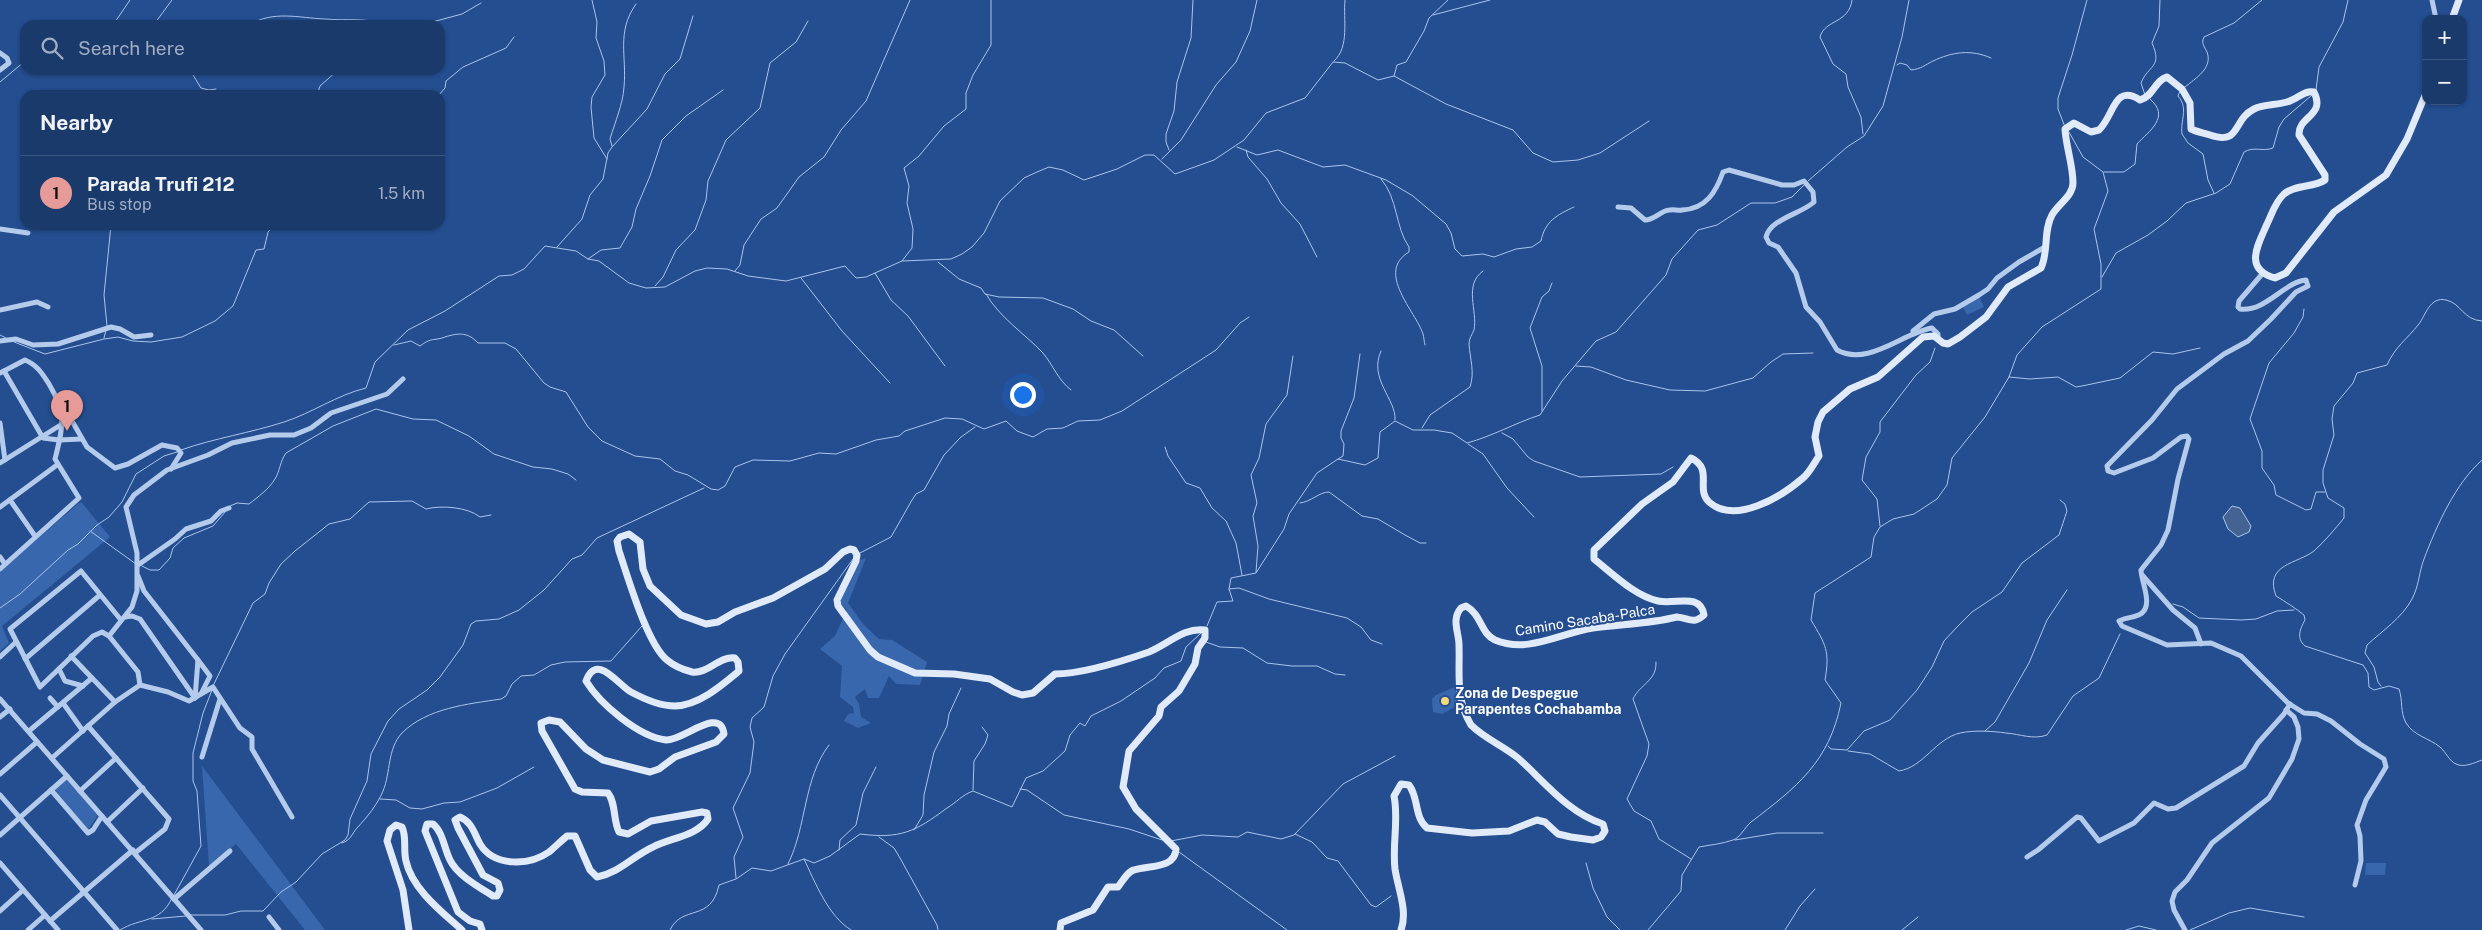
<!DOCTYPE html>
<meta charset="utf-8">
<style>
body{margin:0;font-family:"Public Sans",sans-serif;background:#284574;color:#f1f3f6}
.controls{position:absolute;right:15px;top:15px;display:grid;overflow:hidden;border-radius:10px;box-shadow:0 1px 4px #0004}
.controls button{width:45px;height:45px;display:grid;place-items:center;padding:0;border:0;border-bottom:1px solid #39547f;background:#1b3a6c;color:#f1f3f6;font:25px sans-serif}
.you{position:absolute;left:1022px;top:394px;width:18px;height:18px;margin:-12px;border:4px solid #fff;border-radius:50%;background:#1a73e8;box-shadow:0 0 0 8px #1a73e833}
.badge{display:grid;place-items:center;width:32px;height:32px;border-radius:50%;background:#e69b98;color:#111;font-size:16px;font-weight:700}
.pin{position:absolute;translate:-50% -41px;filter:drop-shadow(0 1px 2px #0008)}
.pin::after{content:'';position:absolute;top:26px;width:18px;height:15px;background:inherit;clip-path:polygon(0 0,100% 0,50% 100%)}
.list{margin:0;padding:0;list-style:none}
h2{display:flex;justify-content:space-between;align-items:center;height:65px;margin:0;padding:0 20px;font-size:21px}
h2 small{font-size:16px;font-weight:400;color:#a0adc2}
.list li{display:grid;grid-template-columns:32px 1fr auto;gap:15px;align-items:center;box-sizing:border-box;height:75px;padding:0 20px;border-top:1px solid #39547f}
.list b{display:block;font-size:19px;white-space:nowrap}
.list p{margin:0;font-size:16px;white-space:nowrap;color:#a0adc2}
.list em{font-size:16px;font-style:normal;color:#a0adc2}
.icon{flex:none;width:28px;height:28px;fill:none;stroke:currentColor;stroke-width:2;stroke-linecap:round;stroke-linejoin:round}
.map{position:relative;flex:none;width:2482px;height:930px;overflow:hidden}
.search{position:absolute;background:#1b3a6c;box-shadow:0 1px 4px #0004;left:20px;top:20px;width:425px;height:55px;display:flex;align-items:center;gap:12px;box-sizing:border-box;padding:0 18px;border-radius:15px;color:#a0adc2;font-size:19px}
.panel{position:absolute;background:#1b3a6c;box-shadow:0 1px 4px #0004;left:20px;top:90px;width:425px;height:140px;border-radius:15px}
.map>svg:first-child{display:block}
.green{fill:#3867ad}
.water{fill:#456392;stroke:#a9c5ed}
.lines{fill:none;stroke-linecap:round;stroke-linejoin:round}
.stream{stroke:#a9c5ed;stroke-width:1}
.street{stroke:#b5cbec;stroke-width:5}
.secondary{stroke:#e1eaf9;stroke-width:7}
.poi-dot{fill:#f7d878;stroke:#244e90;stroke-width:2}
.labels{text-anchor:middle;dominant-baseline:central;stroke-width:4;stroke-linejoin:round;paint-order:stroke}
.street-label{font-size:14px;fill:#fff;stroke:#244e90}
.poi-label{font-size:14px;font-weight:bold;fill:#fff;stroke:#244e90;text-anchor:start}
</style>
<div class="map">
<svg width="2482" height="930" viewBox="0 0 2482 930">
<rect width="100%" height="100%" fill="#244e90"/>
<g class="green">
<path d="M1979 296 1984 307 1967 315 1962 305Z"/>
<path d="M79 503H82L110 537 2 626 9 643 0 651V571Z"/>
<path d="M866 558 848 603 863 624 879 639 892 640 927 662 920 685 896 684 889 676 879 698H868L865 689 855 697 859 704 861 717 871 723 858 728 844 721 848 714 854 713 853 707 840 697 842 666 820 649 835 636 847 610 841 604V597L860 560Z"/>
<path d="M1455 687 1460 704 1442 714 1433 712 1432 699 1436 695Z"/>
<path d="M202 766 325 930H305L236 844 209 866Z"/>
<path d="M66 778 98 815 88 830 53 790Z"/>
<path d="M2366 863H2386L2385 875H2365Z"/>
</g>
<path class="water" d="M2232 506 2240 508 2251 526 2249 532 2238 537 2228 529 2223 517Z"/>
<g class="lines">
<g class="stream">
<path d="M592 0 597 22 596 38 604 61 605 75 592 97 591 107 594 138 607 159"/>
<path d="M1852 0C1849 24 1825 19 1820 37L1833 64 1846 74 1848 87 1861 117 1863 134"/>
<path d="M1433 15 1490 0"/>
<path d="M155 23 172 0"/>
<path d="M113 25 130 0"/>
<path d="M147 25H159"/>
<path d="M249 25C273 10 299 18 325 19 346 21 367 17 386 25"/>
<path d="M421 25 462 14 481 3"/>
<path d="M1334 61C1350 47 1343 19 1345 0"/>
<path d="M1897 65 1900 63 1907 65 1911 70C1921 69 1925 65 1933 61 1952 52 1971 49 1991 58"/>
<path d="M190 70 201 88 209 90 216 89"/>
<path d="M1394 76 1446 104 1513 130 1533 153 1553 162 1578 160 1600 153 1649 121"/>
<path d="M0 82 25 61"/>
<path d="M2185 87C2196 78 2213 68 2207 52 2204 46 2201 43 2204 37L2234 23 2262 0"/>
<path d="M2316 90 2319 67 2343 22 2348 0"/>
<path d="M2180 91 2178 96C2189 109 2180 120 2182 134L2188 143 2203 154 2208 180 2214 193"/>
<path d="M317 95 320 86 338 70"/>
<path d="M439 95 445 88 446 81 463 67 506 48 514 37"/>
<path d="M2145 95 2141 83C2148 65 2163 68 2152 43L2159 26 2160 0"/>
<path d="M2065 127 2058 109V98L2072 55 2087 0"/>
<path d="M612 146 610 139C615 122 623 104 624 87 627 56 616 32 636 4"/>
<path d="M1237 147 1257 155 1278 150 1323 167 1345 165 1386 180 1413 196 1446 224 1451 233 1455 249 1462 256 1483 254 1494 257 1516 249 1532 247 1541 241C1545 221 1557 215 1574 207"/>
<path d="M1169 150 1166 142V134L1174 111 1177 82 1191 38 1193 0"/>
<path d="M1246 150 1248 157 1267 179 1281 203 1300 224 1317 257"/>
<path d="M1162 159 1181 140 1216 85 1236 62 1250 31 1257 0"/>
<path d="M2104 172H2124L2135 164 2137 144C2149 131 2171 117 2150 99"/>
<path d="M1381 179C1398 198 1395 227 1409 247V252C1375 272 1416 312 1423 334 1424 337 1424 342 1425 345"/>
<path d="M1808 181 1847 147 1864 136 1883 106 1902 37 1909 0"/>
<path d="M557 247 582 219 590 195 603 179 608 153 612 147 647 109 665 74 680 59 693 16"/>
<path d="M588 259 601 250 620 248 632 227 636 209 650 176 662 140 686 116 723 90"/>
<path d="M902 261 912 248 913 229 907 203 909 186 904 168 919 156 944 126 966 109V93L973 75 991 45V0"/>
<path d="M938 262 959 279 981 288 985 294 999 297 1043 298 1073 309 1091 321 1114 330 1143 356"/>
<path d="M735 271 740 265 744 245 761 219 777 208 799 177 824 157 841 130 866 101 910 0"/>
<path d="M875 273 891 300 908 316 945 366"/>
<path d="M2102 277 2116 253 2148 235 2167 221 2186 203 2216 193 2230 184 2244 152C2254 146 2263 152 2273 148L2279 127 2284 119 2312 95"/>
<path d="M801 278 842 331 890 383"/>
<path d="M655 286 663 277 676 250 695 230 706 200 708 181 726 140 760 108 770 63 796 42 808 21"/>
<path d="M986 294C999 317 1025 334 1043 353 1053 365 1058 380 1071 390"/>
<path d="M2304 309 2303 317 2294 333 2269 363 2250 419 2262 451V468L2274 485 2276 495 2306 510 2311 509 2316 492H2325"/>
<path d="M2482 321C2463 320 2461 303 2446 300 2430 296 2425 316 2419 324 2407 339 2395 347 2387 365L2357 373 2353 383 2334 406 2332 419 2334 435 2323 470V483L2328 498 2344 508V518C2335 529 2325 541 2314 551 2297 564 2264 564 2276 596 2286 602 2295 608 2304 615L2305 620C2300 629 2296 638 2305 646L2363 665 2368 673 2369 687 2374 690 2389 686 2399 689C2403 701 2400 712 2406 723 2414 736 2429 738 2440 747 2446 752 2449 761 2456 764 2464 768 2474 763 2482 760"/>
<path d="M107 326 104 295 111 225"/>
<path d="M0 335 6 338"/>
<path d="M104 338 106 330"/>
<path d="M14 342 45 354 104 339 118 337 133 341 151 342 182 337 215 321 233 306 256 250 264 249 268 232 274 225"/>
<path d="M394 345 411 341 420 346C431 338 430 341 442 338 457 333 467 331 478 343H505L516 349 544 383 550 387 566 392 588 427 602 441 635 456 660 459 675 471 688 475 711 489 718 490 725 486 735 467 753 460 790 461 819 453 836 454 876 440 899 436 905 431 945 418 962 419 984 429 1006 421 1017 431 1033 437 1047 429 1063 428 1078 421 1100 420 1122 411 1216 350 1240 323 1249 317"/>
<path d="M1381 351C1368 379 1397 400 1395 420"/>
<path d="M1576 366 1591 367 1626 380 1670 390 1705 391 1753 378 1771 362 1783 354 1813 353"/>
<path d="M2009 377 2030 379 2058 377 2076 387 2082 386 2120 378 2153 352 2173 354 2200 348"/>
<path d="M1542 411V366L1530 328 1542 297 1549 291 1552 283"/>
<path d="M1422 428 1430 415 1470 387C1475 372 1470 359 1469 344 1469 338 1472 335 1474 330 1478 311 1463 285 1483 271"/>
<path d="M1502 433 1513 439 1528 457 1534 461 1580 477 1661 474 1673 467"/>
<path d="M1468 444 1483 454 1507 488 1534 517"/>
<path d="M1165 447 1168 456 1186 483 1200 488 1212 508 1226 521 1236 543 1242 575"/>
<path d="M181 450C215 438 250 433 284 422 312 413 337 395 366 388L375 362 408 330 445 311 499 276 512 275 524 269 545 246 576 251 588 259 599 261 629 283 646 288 665 287 695 271 707 268 727 269 748 276 786 281 845 266 856 278 866 277 902 261 951 259 962 254 972 247 984 233 1000 201 1024 178 1037 172 1049 167 1063 170 1084 180 1117 169 1145 155H1154L1175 174 1214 160 1244 140 1266 113 1305 98 1333 62 1345 63 1378 80 1394 76 1397 65 1406 62 1424 31 1429 18 1448 0"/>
<path d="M1338 459 1343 456 1344 444 1341 438V431L1354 398 1360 354"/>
<path d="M1300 503C1311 502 1319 492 1329 492L1362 516 1378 519 1405 535 1420 543H1426"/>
<path d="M230 506 237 503 249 504C258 497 269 489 275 479 280 471 280 461 286 453L333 426 376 409 413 419 436 420 469 436 494 454 533 467 552 469 568 474 576 480"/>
<path d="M1880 526 1877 499 1862 480 1866 457 1880 432V422L1916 375 1930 362 1935 348"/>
<path d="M90 531 136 564"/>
<path d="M860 553 891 537 912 500 916 494 924 490 944 455 961 437 975 427"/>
<path d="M142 566 150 570H159L170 558 173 548 184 538 213 526 226 511"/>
<path d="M1256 572 1258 546 1253 516 1257 503 1251 475 1259 458 1266 424 1287 395 1293 356"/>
<path d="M1229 589 1239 588 1269 599 1347 618 1361 627 1371 640 1382 644"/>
<path d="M2173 604 2183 607 2199 618 2241 620 2256 619 2277 611 2294 610"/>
<path d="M0 608 20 594 68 550 78 544 97 525 109 517 122 502 136 474 164 456 177 452"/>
<path d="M1207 626 1217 602 1233 601 1229 589 1231 578 1256 573 1284 529 1289 514 1317 473 1338 459 1365 465 1378 458 1380 432 1395 421 1413 430H1434L1452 433 1467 443C1493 436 1515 423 1540 415L1562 381 1596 341 1616 332 1666 275 1672 259 1698 230 1717 225 1751 203H1775L1792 197 1805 184"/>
<path d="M1206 642 1220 647 1243 648 1267 663 1292 666H1317L1335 674 1345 675"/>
<path d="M1656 662C1657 681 1640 684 1633 699L1649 744 1647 756 1627 799 1634 811 1651 821 1659 839 1691 859"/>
<path d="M213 686 253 603 265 594 269 583 281 564 295 551 329 524 350 519 369 502 412 501 426 509C441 505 468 507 480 517L491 515"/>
<path d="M2381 686 2378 682 2374 667 2365 653 2367 645C2382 631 2402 618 2412 599 2419 586 2419 572 2424 559 2437 525 2455 484 2482 460"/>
<path d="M1985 731 1995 722 2029 663 2047 620 2067 590"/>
<path d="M1828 746 1831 749 1847 750 1864 731 1890 720 1917 690 1932 667 1944 641 1957 627 1972 612 2002 592 2022 563 2059 535 2067 511 2065 504 2060 500"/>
<path d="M1848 751 1870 754 1899 771C1924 767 1935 739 1960 733 1974 730 1992 731 2006 733 2020 734 2033 740 2047 735L2073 696 2099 678 2120 634"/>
<path d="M1020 789 1027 790 1064 815 1129 829 1162 840"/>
<path d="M973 790 974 761 985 744 988 735 982 727"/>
<path d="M380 799 396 800 410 808 422 809 444 803 460 802 497 788 534 767"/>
<path d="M914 830 923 815 924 795 934 752 947 726 949 714 961 688"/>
<path d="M1295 834 1312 842 1327 858 1338 861 1371 905 1376 907 1391 896"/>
<path d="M879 837 894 848 900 858 937 925 938 930"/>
<path d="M1735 840 1777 833H1823"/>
<path d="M1171 841 1202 835 1238 837 1247 832 1281 839 1294 835 1343 784 1395 756"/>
<path d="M342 843C351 840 351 835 357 828 368 816 377 805 383 791 391 772 387 749 402 733 427 708 468 704 501 699L506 696 512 684 521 676 534 675 551 665 565 662 611 661 642 626"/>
<path d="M839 850 840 840 856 825 863 793 876 767"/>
<path d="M1179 852 1287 930"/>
<path d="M804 859C815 882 828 916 851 930"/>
<path d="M1586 863 1593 888 1607 917 1620 930"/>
<path d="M788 864C807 826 803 779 829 745"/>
<path d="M736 878 734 857 743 837 733 808 750 773 754 742 750 727 752 718 764 707 773 676 785 654 853 559"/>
<path d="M174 895 201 846 197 791 193 781V753L203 713 212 690"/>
<path d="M190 915H225L241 911H263L281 892 296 882 322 854 345 840 348 835 350 819 367 781 371 754 388 721 399 709 427 690 440 677 463 645 471 624 476 621 499 619 519 610 544 590 572 559 582 555 597 538 704 488"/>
<path d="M152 919 186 916"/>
<path d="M120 930C141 917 160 924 172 898"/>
<path d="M670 930C682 904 711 923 719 885L736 879 752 868 771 871 804 859 814 863 830 856 860 834C900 839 915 832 947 808 957 802 962 795 973 791L1012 807 1026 778 1043 771 1065 751 1070 735 1080 723 1085 726 1091 716 1121 701 1155 678 1164 668 1181 661 1186 647 1201 633"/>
<path d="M1648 930 1681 891 1682 875 1699 847C1709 845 1722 844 1733 840 1740 838 1745 827 1751 822 1797 787 1829 762 1841 703L1825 680C1830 651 1826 645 1811 620L1815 593 1871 557 1874 537 1880 527 1893 519 1914 514 1937 499 1947 485 1952 458 1985 417 2009 377 2017 355 2042 327 2101 289V264L2094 229 2108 191 2103 172 2083 157 2069 132"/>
<path d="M1785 930 1800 906 1815 889"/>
<path d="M1902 930 1918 917"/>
<path d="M2126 930 2139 926 2156 930"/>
<path d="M2190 930 2229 913 2250 908 2304 917"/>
</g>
<g class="street">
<path d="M2432 0 2436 19"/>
<path d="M0 53 7 58 9 63 0 70"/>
<path d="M1618 207 1631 208 1645 220C1655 220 1661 210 1670 210 1674 209 1678 211 1682 210 1706 209 1716 192 1723 172L1729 170 1782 185H1794L1804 181 1813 192 1814 202C1801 214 1770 219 1766 237L1769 243 1778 247 1796 273 1806 307 1820 322 1837 350C1868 367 1902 333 1932 328L1938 334V339"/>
<path d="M0 229 28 233"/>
<path d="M2263 273 2239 301 2238 307 2240 309C2266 312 2284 282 2306 280L2308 286 2296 292 2271 319 2248 341 2224 354 2177 389 2152 420 2107 466 2108 471 2114 473 2153 458 2181 437 2187 436 2189 439 2178 479 2168 530 2161 545 2141 570C2141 581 2153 604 2142 613 2136 618 2126 617 2119 621L2122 626 2167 645 2211 643 2241 656 2288 703 2304 713 2317 714 2331 721 2360 744 2384 759 2386 767 2366 800 2357 825 2360 836 2361 861 2355 885"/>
<path d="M0 310 37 302 48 307"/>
<path d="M1913 331 1934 314 1955 309 1979 295 1988 289 1997 278 2019 262 2045 247"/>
<path d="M0 341 16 339 33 345 58 344 111 327 120 329 134 337 151 335"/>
<path d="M4 371 43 438 59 440 82 439"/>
<path d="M0 373 25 360C37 365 42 373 49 384 67 414 63 427 55 459L79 498 0 569"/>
<path d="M0 423 5 460"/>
<path d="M0 463 67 421H72L87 447 115 468 128 464 162 445 177 448 181 453 171 469"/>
<path d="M10 500 35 536"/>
<path d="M0 507 57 465"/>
<path d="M0 557 5 564"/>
<path d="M138 565 175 539 186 529 211 521 221 511 229 508"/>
<path d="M138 576 144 591 198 660 195 698"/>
<path d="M2143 576 2173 610 2195 628 2201 644"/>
<path d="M125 617 132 616 140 619 195 698"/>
<path d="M109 636 102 632 93 636 40 687 10 629 81 571 121 620"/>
<path d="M71 656 115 702"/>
<path d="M0 657 16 642"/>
<path d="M25 659 100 595"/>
<path d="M198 660 210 676 201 694"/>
<path d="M59 669 65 681 83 686"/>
<path d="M140 685 138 672 109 636 132 607 137 591V553L126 507 134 495 167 470 208 455 232 443 270 435H294L311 428 331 413 387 394 403 379"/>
<path d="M50 698 58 707"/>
<path d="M0 699 201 930"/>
<path d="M63 703 83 731"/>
<path d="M0 717 10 709"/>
<path d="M88 726 169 819 165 829 135 853"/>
<path d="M29 731 92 678"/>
<path d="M202 757 220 699"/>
<path d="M52 758 115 702 140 685 168 692 189 701 213 687 240 728 252 737V749L292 817"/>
<path d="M0 774 37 742"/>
<path d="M51 790 88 833 93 830 102 816"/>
<path d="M80 791 116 758"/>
<path d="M0 795 117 930"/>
<path d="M107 822 143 788"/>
<path d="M0 835 67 776"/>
<path d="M2027 857 2038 850 2077 817 2081 818 2099 841 2134 823 2154 803 2168 809 2176 808 2244 766 2258 743 2284 714 2290 704"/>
<path d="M0 863 58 930"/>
<path d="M174 899 230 851"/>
<path d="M0 911 23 890"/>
<path d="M269 917 279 930"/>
<path d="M50 921 133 850"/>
<path d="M28 930 45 915"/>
<path d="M2185 930 2174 910 2172 901 2175 892 2187 880 2212 843 2269 798 2292 759 2299 739 2298 727 2294 717 2286 710"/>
</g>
<g class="secondary">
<path d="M2452 19 2459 0"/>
<path d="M409 930 403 890 387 841 390 830 396 825 402 827C407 838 403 849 406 861 412 889 442 912 462 930"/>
<path d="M482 930 480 924 470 921 458 912 425 831 427 824H433C443 832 444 848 450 860 457 875 479 887 493 896H497L500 890 498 883 483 875 458 828 455 820 460 817C472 822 474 833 480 844 494 867 529 866 549 852 555 847 561 841 567 836H575L590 870 597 877C619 873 633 856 653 847 670 838 697 836 708 819L707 813 702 812 651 821 628 834 619 832C613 820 616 803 608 793L582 792 575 789 542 731 541 723 549 720 560 722 586 749 603 760 650 772 659 769 675 757 716 742 724 734C720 705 683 741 666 740 639 737 600 704 586 681 597 652 618 685 631 692 644 699 660 706 675 706 699 705 721 686 739 671L738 662 735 658C719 656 708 674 692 672 684 670 673 665 667 660 647 644 628 577 619 551L617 541 620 537 629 534 640 542 643 569 650 586 681 615 706 624 718 622 735 612 773 598 825 569 843 552 850 549 854 550 857 555 856 561 837 600 838 606 870 650 878 657 915 673 954 674 990 679 1013 692 1022 695 1033 693 1055 674C1081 674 1123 661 1149 652 1167 645 1184 627 1205 630V638L1198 648 1195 664 1179 691 1161 707 1159 716 1129 751 1123 787 1136 809 1176 849C1175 869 1149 865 1134 870 1128 871 1122 882 1118 887H1108L1093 910 1061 923 1060 930"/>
<path d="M1401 930C1408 911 1398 889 1395 869 1392 844 1399 820 1394 796L1401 784 1409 785C1419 798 1414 817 1427 828L1472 833 1509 831 1537 820 1545 822 1558 834 1571 837 1593 840 1601 837 1605 831 1603 824C1568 813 1544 781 1518 758 1504 746 1485 739 1471 725 1455 698 1460 674 1459 645 1459 632 1451 620 1461 608L1466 606C1482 615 1480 633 1495 640 1528 654 1560 633 1593 628 1621 624 1649 624 1677 617 1689 618 1693 625 1704 615 1700 592 1675 605 1658 601 1635 596 1613 574 1594 559V550L1642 504 1673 482 1691 458C1714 469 1695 489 1709 502 1735 525 1781 497 1803 478 1810 472 1814 463 1819 456L1815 437 1818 422 1823 412 1850 389 1878 377 1923 337 1934 336 1943 343 1948 344 1960 337 1986 317 2008 287 2041 268C2049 251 2043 231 2052 215 2058 204 2073 196 2073 183 2073 165 2066 147 2065 129L2074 123 2091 132 2099 130C2114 116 2114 83 2140 100 2153 97 2155 80 2167 77L2182 89 2190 103 2191 129C2197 132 2204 133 2210 135 2241 146 2232 120 2254 109 2266 103 2280 106 2292 100 2300 97 2305 90 2314 92 2326 116 2298 116 2299 135L2325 175V180C2313 188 2296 184 2284 194 2275 202 2272 214 2267 224 2258 245 2243 269 2275 278L2286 273 2334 212 2386 175 2407 139 2426 93"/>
</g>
</g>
<circle class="poi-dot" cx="1445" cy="701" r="5"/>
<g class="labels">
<g class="street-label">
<text transform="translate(1585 620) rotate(-9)">Camino Sacaba-Palca</text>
</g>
<g class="poi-label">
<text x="1455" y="693">Zona de Despegue<tspan x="1455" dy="16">Parapentes Cochabamba</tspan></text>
</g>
</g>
</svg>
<div class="controls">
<button>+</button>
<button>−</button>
</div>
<div class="you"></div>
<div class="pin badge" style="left:67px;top:431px">1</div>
<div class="search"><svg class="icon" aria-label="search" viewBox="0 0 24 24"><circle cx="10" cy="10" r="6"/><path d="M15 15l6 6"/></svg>Search here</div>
<section class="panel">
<h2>Nearby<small></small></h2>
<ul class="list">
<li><span class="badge">1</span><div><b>Parada Trufi 212</b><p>Bus stop</p></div><em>1.5 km</em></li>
</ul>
</section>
</div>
